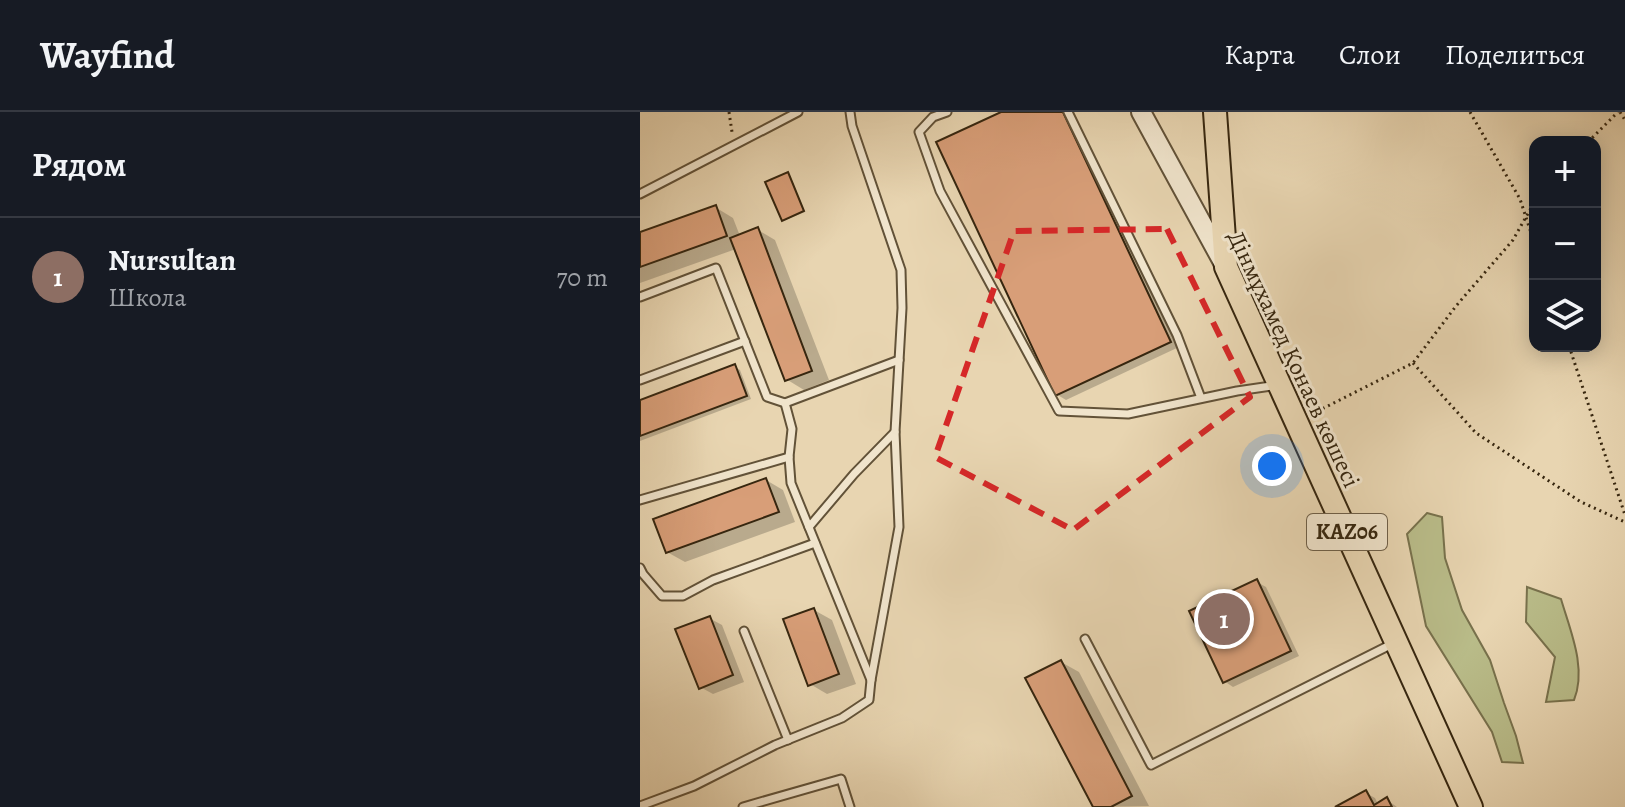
<!DOCTYPE html>
<html lang="ru">
<meta charset="utf-8">
<style>
body{margin:0;font-family:Alegreya,serif;background:#20242c;color:#f1f3f6}
.controls{position:absolute;right:24px;top:24px;display:grid;overflow:hidden;border-radius:16px;box-shadow:0 4px 20px #0003}
.controls button{width:72px;height:72px;display:grid;place-items:center;padding:0;border:0;border-bottom:2px solid #363941;background:#171b24;color:#f1f3f6;font:40px sans-serif}
.you{position:absolute;left:632px;top:354px;width:28px;height:28px;margin:-20px;border:6px solid #fff;border-radius:50%;background:#1a73e8;box-shadow:0 0 0 12px #1a73e833}
.badge{display:grid;place-items:center;width:52px;height:52px;border-radius:50%;background:#c59692;color:#fff;font-size:26px;font-weight:700}
.pin{position:absolute;translate:-50% -50%;border:4px solid #fff;box-shadow:0 2px 8px #0006}
.list{margin:0;padding:0;list-style:none}
h2{display:flex;justify-content:space-between;align-items:center;height:104px;margin:0;padding:0 32px;font-size:34px}
h2 small{font-size:26px;font-weight:400;color:#9ea1a6}
.list li{display:grid;grid-template-columns:52px 1fr auto;gap:24px;align-items:center;box-sizing:border-box;height:120px;padding:0 32px;border-top:2px solid #363941}
.list b{display:block;font-size:30px;white-space:nowrap}
.list p{margin:0;font-size:26px;white-space:nowrap;color:#9ea1a6}
.list em{font-size:26px;font-style:normal;color:#9ea1a6}
.icon{flex:none;width:44px;height:44px;fill:none;stroke:currentColor;stroke-width:2;stroke-linecap:round;stroke-linejoin:round}
.map{position:relative;flex:none;width:985px;height:695px;overflow:hidden}
header{display:flex;align-items:center;gap:48px;box-sizing:border-box;height:112px;padding:0 40px;background:#171b24;border-bottom:2px solid #363941}
header strong{font-size:38px}
nav{display:flex;gap:44px;margin-inline-start:auto;font-size:28px}
main{display:flex}
aside{flex:1;background:#171b24}
.map>svg:first-child{display:block}
.green{fill:#b9bc89;stroke:#78714c;stroke-width:2}
.shadow{fill:#0003}
.building{fill:#d89e78;stroke:#36260f;stroke-width:2}
.lines{fill:none;stroke-linecap:round;stroke-linejoin:round}
.service-casing{stroke:#625238;stroke-width:11}
.tertiary-casing{stroke:#625238;stroke-width:22}
.trunk-casing{stroke:#36260f;stroke-width:26}
.path{stroke:#36260f;stroke-width:3;stroke-dasharray:2 4;stroke-linecap:butt}
.service{stroke:#f0e4cc;stroke-width:7}
.tertiary{stroke:#f0e4cc;stroke-width:18}
.trunk{stroke:#e8d5b1;stroke-width:22}
.marked{fill:none;stroke:#d62828;stroke-width:6;stroke-dasharray:16 10;stroke-linejoin:round}
.labels{text-anchor:middle;dominant-baseline:central;stroke-width:6;stroke-linejoin:round;paint-order:stroke}
.shield{fill:#f0e4cc;stroke:#6e5f48;stroke-width:2}
.shield-label{font-size:22px;font-weight:bold;fill:#36260f}
.street-label{font-size:24px;fill:#36260f;stroke:#f0e4cc}
</style>
<header>
<strong>Wayfind</strong>
<nav><a>Карта</a><a>Слои</a><a>Поделиться</a></nav>
</header>
<main>
<aside>
<h2>Рядом<small></small></h2>
<ul class="list">
<li><span class="badge" style="background:#8d6e63">1</span><div><b>Nursultan</b><p>Школа</p></div><em>70 m</em></li>
</ul>
</aside>
<div class="map">
<svg width="985" height="695" viewBox="0 0 985 695">
<rect width="100%" height="100%" fill="#e8d5b1"/>
<filter id="stains"><feTurbulence type="fractalNoise" baseFrequency=".0025" numOctaves="4"/><feColorMatrix values="0 0 0 0 .2 0 0 0 0 .09 0 0 0 0 .02 0 0 0 .5 -.17"/></filter>
<radialGradient id="worn" r=".72"><stop offset=".6" stop-color="#630" stop-opacity="0"/><stop offset="1" stop-color="#630" stop-opacity=".3"/></radialGradient>
<g class="green">
<path d="M787 401 802 405 805 446 822 498 850 548 864 591 876 624 883 651 862 650 852 620 786 514 767 422Z"/>
<path d="M887 475 921 487C930 518 947 556 934 588L906 590 915 545 886 510Z"/>
</g>
<g class="shadow">
<path d="M366 0H428L539 235 426 288 416 282Z"/>
<path d="M147 62 150 64 165 100 145 108 143 107Z"/>
<path d="M75 95 93 106 100 124 118 118 135 128 189 268 164 278 146 267 96 137 0 171V122Z"/>
<path d="M95 255 100 258 111 287 0 329V290Z"/>
<path d="M126 368 143 378 155 410 45 450 27 440Z"/>
<path d="M617 470 626 475 659 544 593 575 584 569Z"/>
<path d="M174 498 192 508 216 572 187 582 170 572Z"/>
<path d="M69 506 82 513 104 570 73 582 60 575Z"/>
<path d="M421 550 439 560 509 694 455 695Z"/>
<path d="M726 681 735 686 738 692 747 688 757 695H699Z"/>
</g>
<g class="building">
<path d="M361 0H423L531 230 415 284 296 30Z"/>
<path d="M148 60 164 99 142 109 125 70Z"/>
<path d="M76 93 87 124 0 155V120Z"/>
<path d="M118 115 172 259 145 269 90 126Z"/>
<path d="M95 252 107 284 0 324V288Z"/>
<path d="M126 366 139 400 26 441 13 407Z"/>
<path d="M617 467 651 539 583 571 549 499Z"/>
<path d="M174 496 199 562 168 574 143 507Z"/>
<path d="M70 504 93 563 59 577 35 517Z"/>
<path d="M421 548 492 684 471 695H453L385 566Z"/>
<path d="M726 678 734 693 747 685 752 695H695Z"/>
</g>
<g class="lines">
<defs>
<g id="service">
<path d="M210 0 212 14 261 158 262 196 255 320 259 415 231 568"/>
<path d="M307 0 293 5 279 20 300 79 419 299 488 302 597 279 638 273"/>
<path d="M428 0 537 223 561 286"/>
<path d="M0 82 158 0"/>
<path d="M0 185 76 156 127 285 145 291 259 248"/>
<path d="M0 268 105 229"/>
<path d="M0 388 149 345"/>
<path d="M169 415 214 362 255 320"/>
<path d="M0 456 3 462 22 484H43L73 468 175 431"/>
<path d="M104 519 148 628"/>
<path d="M445 527 511 653 754 531"/>
<path d="M0 694 54 674 135 633 202 606 229 588 231 568 151 371 149 345 152 317 145 291"/>
<path d="M103 695 201 667 210 695"/>
</g>
<path id="tertiary" d="M501 0 584 152"/>
<path id="trunk" d="M575 0 586 155 831 695"/>
</defs>
<use href="#service" class="service-casing"/>
<use href="#tertiary" class="tertiary-casing"/>
<use href="#trunk" class="trunk-casing"/>
<g class="path">
<path d="M89 0 92 20"/>
<path d="M830 0 880 87 895 133"/>
<path d="M980 0 985 8"/>
<path d="M948 30 978 0"/>
<path d="M929 234 985 403"/>
<path d="M773 251 836 321 941 390 985 410"/>
<path d="M672 302 773 251 816 194 873 128 895 89"/>
</g>
<use href="#service" class="service"/>
<use href="#tertiary" class="tertiary"/>
<use href="#trunk" class="trunk"/>
</g>
<path class="marked" d="M527 117 610 285 433 418 295 345 374 119Z"/>
<g class="labels">
<rect class="shield" x="667" y="402" width="80" height="36" rx="6"/>
<g class="shield-label">
<text x="707" y="420">KАZ06</text>
</g>
<g class="street-label">
<text transform="translate(654 247) rotate(65)">Дінмұхамед Қонаев көшесі</text>
</g>
</g>
<rect width="100%" height="100%" filter="url(#stains)"/>
<rect width="100%" height="100%" fill="url(#worn)"/>
</svg>
<div class="controls">
<button>+</button>
<button>−</button>
<button><svg class="icon" aria-label="layers" viewBox="0 0 24 24"><path d="M12 4l9 5-9 5-9-5zM3 14l9 5 9-5"/></svg></button>
</div>
<div class="you"></div>
<div class="pin badge" style="left:584px;top:507px;background:#8d6e63">1</div>
</div>
</main>
